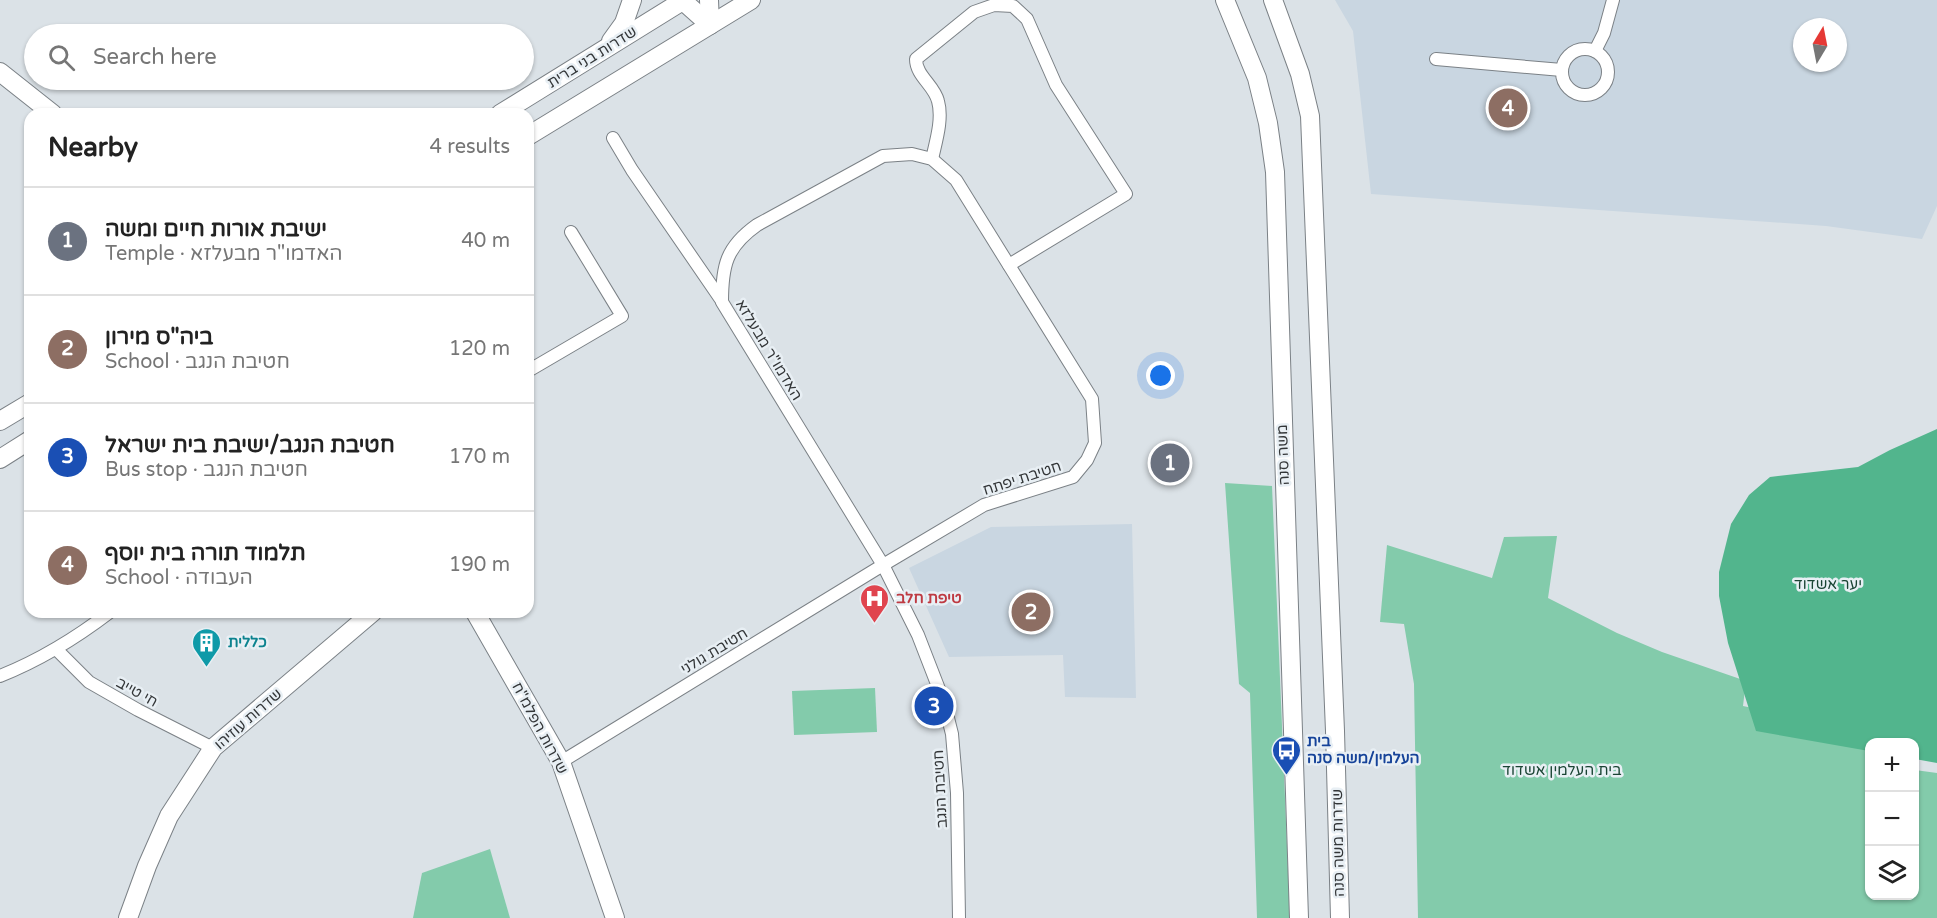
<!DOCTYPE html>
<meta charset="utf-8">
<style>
body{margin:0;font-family:"Varela Round","Noto Sans Hebrew",sans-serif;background:#f2f2f2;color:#222}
.controls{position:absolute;right:18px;bottom:18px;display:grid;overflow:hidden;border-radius:12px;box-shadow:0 2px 4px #0004}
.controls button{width:54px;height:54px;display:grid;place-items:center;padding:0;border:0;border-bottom:2px solid #e0e0e0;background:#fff;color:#222;font:30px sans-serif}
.compass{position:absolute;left:1793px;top:18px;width:54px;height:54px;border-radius:50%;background:#fff;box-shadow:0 2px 4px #0004;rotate:10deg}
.you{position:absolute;left:1161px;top:376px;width:21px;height:21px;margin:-15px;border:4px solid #fff;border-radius:50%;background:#1a73e8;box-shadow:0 0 0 9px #1a73e833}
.badge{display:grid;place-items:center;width:39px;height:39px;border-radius:50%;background:#111827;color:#fff;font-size:20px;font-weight:700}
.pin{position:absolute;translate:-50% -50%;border:3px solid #fff;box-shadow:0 2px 6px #0006}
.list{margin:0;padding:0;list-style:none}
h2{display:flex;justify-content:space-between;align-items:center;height:78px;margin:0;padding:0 24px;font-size:26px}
h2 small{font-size:20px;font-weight:400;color:#767676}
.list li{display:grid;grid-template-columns:39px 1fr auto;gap:18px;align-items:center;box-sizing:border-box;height:108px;padding:0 24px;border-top:2px solid #e0e0e0}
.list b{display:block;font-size:22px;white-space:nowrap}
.list p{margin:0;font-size:20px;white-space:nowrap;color:#767676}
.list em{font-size:20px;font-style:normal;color:#767676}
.icon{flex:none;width:33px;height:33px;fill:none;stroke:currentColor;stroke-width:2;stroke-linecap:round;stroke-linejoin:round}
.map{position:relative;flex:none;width:1937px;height:918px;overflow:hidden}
.search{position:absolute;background:#fff;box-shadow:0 2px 4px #0004;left:24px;top:24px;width:510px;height:66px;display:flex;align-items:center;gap:15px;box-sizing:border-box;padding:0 21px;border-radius:33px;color:#767676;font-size:22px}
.panel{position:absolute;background:#fff;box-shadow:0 2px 4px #0004;left:24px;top:108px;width:510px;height:510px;border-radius:18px}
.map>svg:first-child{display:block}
.built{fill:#c9d6e1;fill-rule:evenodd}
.green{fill:#83cbab}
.forest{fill:#52b58d}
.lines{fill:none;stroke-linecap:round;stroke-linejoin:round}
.street-casing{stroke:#7b8186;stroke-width:14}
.secondary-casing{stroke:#7b8186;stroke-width:20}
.street{stroke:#fff;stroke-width:12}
.secondary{stroke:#fff;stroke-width:18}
.labels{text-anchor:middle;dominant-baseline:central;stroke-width:5;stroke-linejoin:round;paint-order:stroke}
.street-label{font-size:15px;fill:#333638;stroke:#e8eff4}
.park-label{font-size:15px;fill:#194433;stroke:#e8eff4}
.health-label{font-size:15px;font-weight:bold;fill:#be3a42;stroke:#e8eff4;text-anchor:start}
.culture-label{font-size:15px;font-weight:bold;fill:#0d838f;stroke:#e8eff4;text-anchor:start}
.transit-label{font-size:15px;font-weight:bold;fill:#164399;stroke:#e8eff4;text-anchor:start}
</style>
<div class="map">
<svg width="1937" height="918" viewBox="0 0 1937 918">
<rect width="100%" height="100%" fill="#dbe2e7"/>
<g class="built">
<path d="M1335 0H1937V206L1922 239 1826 226 1371 194 1353 31ZM1802 27H1838V63H1802Z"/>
<path d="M1132 524 1136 698 1065 697 1063 655 949 657 909 568 991 527Z"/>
</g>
<g class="green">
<path d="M1225 483 1272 486 1290 918H1257L1250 693 1239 684Z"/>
<path d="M1557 536 1548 598 1617 633 1662 652 1746 681 1743 706 1825 723 1865 747V762L1870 763V896H1914L1915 770 1937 773V918H1418L1414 684 1404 624 1380 622 1387 545 1492 578 1504 537Z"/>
<path d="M875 688 877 732 794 735 792 691Z"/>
<path d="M490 849 510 918H413L422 873Z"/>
</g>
<path class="forest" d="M1937 429V763L1915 759 1914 742H1870L1869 751 1756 731 1728 643 1719 596V572L1731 524 1749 495 1770 477 1858 467 1890 450Z"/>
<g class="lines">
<defs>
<g id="street">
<circle cx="1585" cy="72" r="23"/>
<path d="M1595 51 1604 33 1613 0"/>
<path d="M1436 59 1562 70"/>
<path d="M613 138 632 170 722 301"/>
<path d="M932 159C936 141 943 119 938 101 934 85 916 76 916 59L974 12 994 5 1013 6 1027 19 1056 85 1126 194 1009 265"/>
<path d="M528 371 622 316 571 232"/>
<path d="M56 649 89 682 138 710 213 748"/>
<path d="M0 676C40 660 76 638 110 612"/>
<path d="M561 762 883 565 984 505 1073 477 1087 460 1095 443 1092 399 956 180 932 159 912 154 883 156 757 225C726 247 722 266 722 302L883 565 918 635 944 702 952 734 957 793 959 918"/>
</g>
<g id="secondary">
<path d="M682 0 710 25"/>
<path d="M709 0 710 25"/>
<path d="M1225 0 1257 78 1268 123 1275 172 1299 918"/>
<path d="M1273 0 1300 74 1310 116 1335 731 1340 918"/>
<path d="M611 41 624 23 632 0"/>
<path d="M0 72 53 114"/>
<path d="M500 114 684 0"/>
<path d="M528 136 751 0"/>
<path d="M0 421 30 403"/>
<path d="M0 459 30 440"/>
<path d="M475 612 561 762 615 918"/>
<path d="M128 918 147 866 169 816 213 748 373 612"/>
</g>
</defs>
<use href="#street" class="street-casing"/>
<use href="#secondary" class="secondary-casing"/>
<use href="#street" class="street"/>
<use href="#secondary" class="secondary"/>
</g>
<defs>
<symbol id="hospital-pin" viewBox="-11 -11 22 30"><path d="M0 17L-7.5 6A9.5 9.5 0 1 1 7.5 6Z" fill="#e0444e" stroke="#e8eff4"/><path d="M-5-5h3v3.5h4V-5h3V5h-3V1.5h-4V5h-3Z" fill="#fff"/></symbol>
<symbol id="building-pin" viewBox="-11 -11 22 30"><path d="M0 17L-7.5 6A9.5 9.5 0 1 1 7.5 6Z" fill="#0f9aa8" stroke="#e8eff4"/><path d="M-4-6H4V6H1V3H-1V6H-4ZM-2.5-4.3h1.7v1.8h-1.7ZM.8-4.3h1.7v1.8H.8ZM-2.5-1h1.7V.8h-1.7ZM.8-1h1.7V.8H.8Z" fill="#fff"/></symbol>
<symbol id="bus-pin" viewBox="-11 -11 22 30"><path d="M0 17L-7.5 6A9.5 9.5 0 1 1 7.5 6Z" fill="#1a4fb4" stroke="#e8eff4"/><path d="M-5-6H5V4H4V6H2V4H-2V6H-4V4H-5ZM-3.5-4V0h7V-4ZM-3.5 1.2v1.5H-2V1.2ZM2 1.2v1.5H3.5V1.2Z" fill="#fff"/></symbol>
</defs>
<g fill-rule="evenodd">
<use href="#hospital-pin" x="858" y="582" width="33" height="45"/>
<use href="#building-pin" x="190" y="626" width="33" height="45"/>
<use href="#bus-pin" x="1270" y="734" width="33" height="45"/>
</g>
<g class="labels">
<g class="street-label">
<text transform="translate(592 57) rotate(-32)">שדרות בני ברית</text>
<text transform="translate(769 350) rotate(59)">האדמו"ר מבעלזא</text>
<text transform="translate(1283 455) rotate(-92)">משה סנה</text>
<text transform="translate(1022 478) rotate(-18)">חטיבת יפתח</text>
<text transform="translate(714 651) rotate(-31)">חטיבת גולני</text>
<text transform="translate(137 692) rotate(29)">חי טייב</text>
<text transform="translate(248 719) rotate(-41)">שדרות עוזיהו</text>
<text transform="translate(540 728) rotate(62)">שדרות הפלמ"ח</text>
<text transform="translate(940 789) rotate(-93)">חטיבת הנגב</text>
<text transform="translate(1338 843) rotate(-91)">שדרות משה סנה</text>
</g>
<g class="park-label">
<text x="1828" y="584">יער אשדוד</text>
<text x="1562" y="770">בית העלמין אשדוד</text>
</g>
<g class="health-label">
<text x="896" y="598">טיפת חלב</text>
</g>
<g class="culture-label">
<text x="228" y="642">כללית</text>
</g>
<g class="transit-label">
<text x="1307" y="741">בית<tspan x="1307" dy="17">העלמין/משה סנה</tspan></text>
</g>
</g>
</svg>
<div class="controls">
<button>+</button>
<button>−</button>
<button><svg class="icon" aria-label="layers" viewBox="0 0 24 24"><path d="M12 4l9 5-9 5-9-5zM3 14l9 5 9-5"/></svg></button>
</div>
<svg class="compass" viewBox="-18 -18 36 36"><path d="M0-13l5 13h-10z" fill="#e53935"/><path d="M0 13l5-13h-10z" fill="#767676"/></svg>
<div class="you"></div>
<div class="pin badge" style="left:1170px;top:463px;background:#6b7280">1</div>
<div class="pin badge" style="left:1031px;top:612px;background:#8d6e63">2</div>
<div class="pin badge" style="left:934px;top:706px;background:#1a4fb4">3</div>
<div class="pin badge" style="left:1508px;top:108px;background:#8d6e63">4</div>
<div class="search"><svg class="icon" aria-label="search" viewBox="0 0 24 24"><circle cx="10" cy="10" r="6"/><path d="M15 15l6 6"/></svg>Search here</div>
<section class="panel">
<h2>Nearby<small>4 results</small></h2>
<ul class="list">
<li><span class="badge" style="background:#6b7280">1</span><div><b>ישיבת אורות חיים ומשה</b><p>Temple · האדמו&quot;ר מבעלזא</p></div><em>40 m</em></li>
<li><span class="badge" style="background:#8d6e63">2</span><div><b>ביה&quot;ס מירון</b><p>School · חטיבת הנגב</p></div><em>120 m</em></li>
<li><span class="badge" style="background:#1a4fb4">3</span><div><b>חטיבת הנגב/ישיבת בית ישראל</b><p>Bus stop · חטיבת הנגב</p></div><em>170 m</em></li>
<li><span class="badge" style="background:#8d6e63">4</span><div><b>תלמוד תורה בית יוסף</b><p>School · העבודה</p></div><em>190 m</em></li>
</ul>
</section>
</div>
